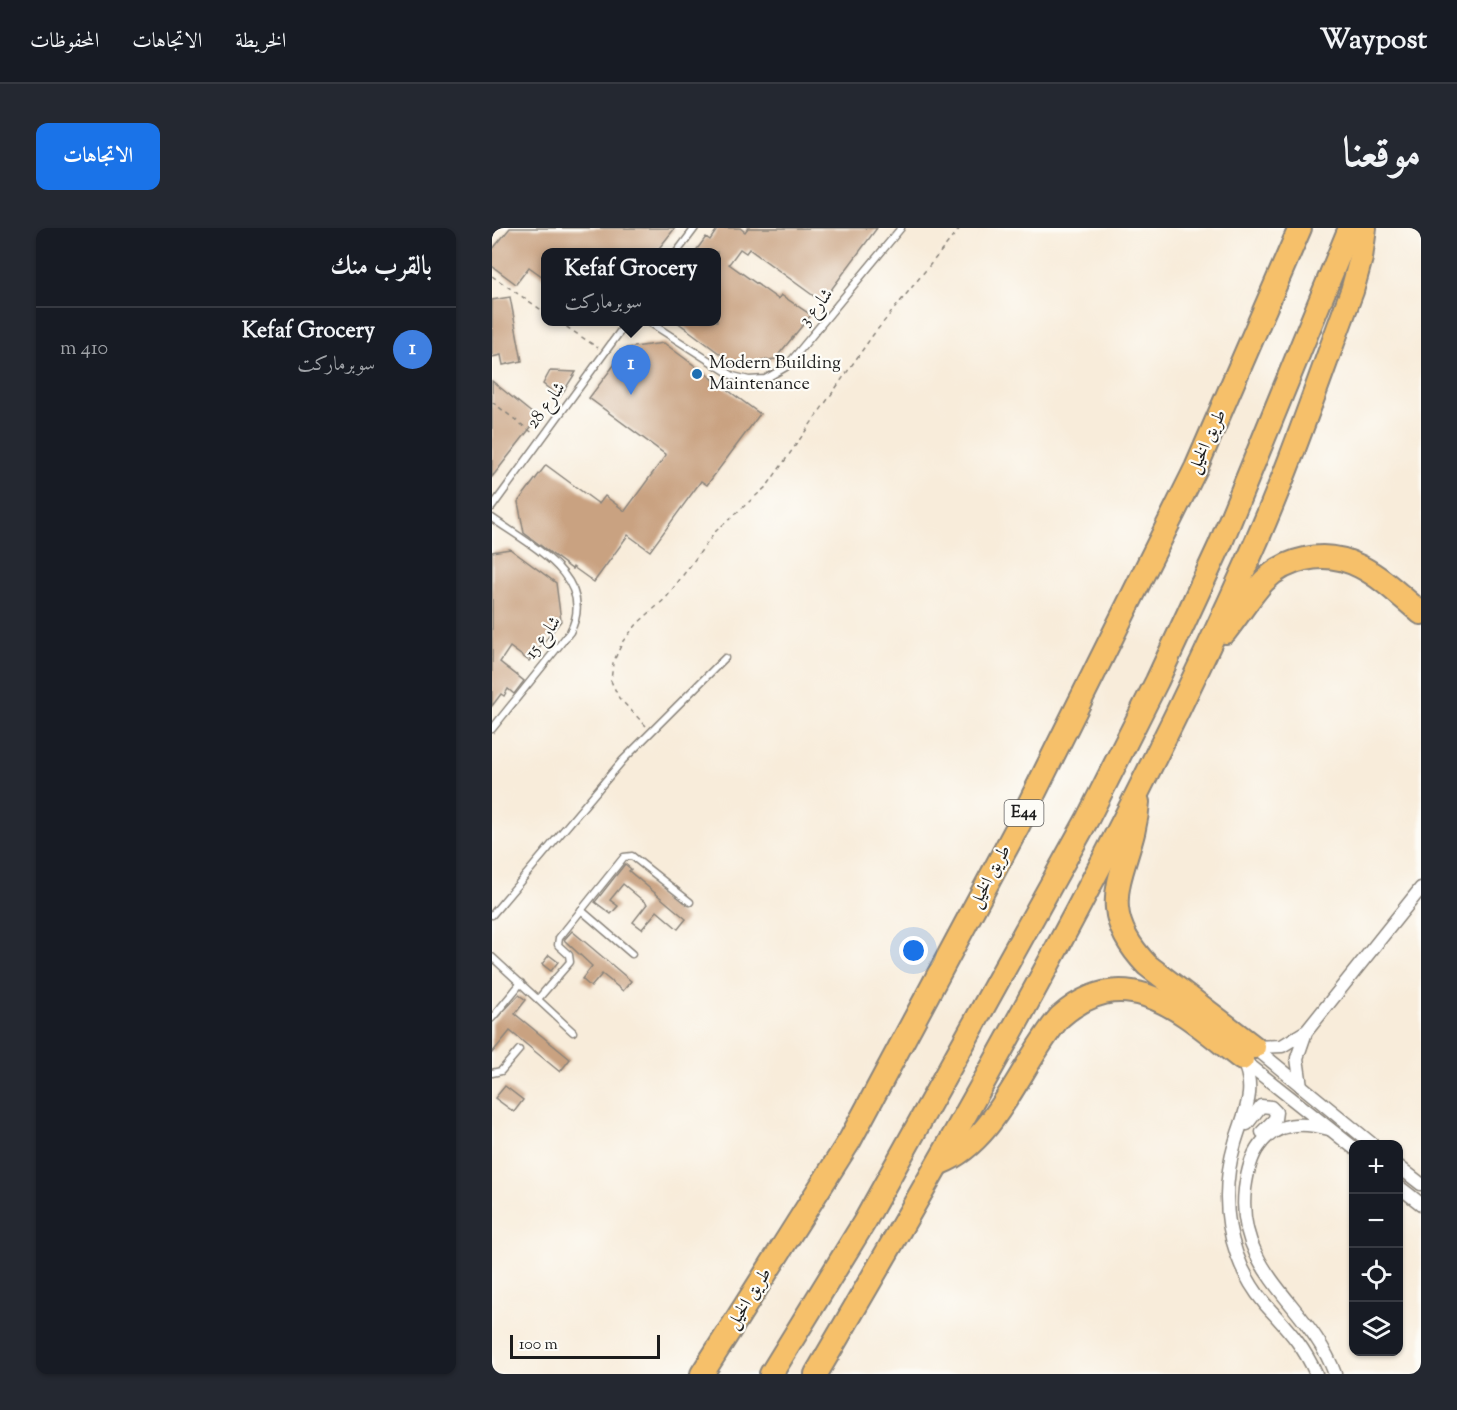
<!DOCTYPE html>
<html lang="ar">
<meta charset="utf-8">
<style>
body{margin:0;font-family:"Sorts Mill Goudy",Amiri,serif;background:#242831;color:#f1f3f6;direction:rtl}
.controls{position:absolute;right:18px;bottom:18px;display:grid;overflow:hidden;border-radius:12px;box-shadow:0 2px 4px #0004}
.controls button{width:54px;height:54px;display:grid;place-items:center;padding:0;border:0;border-bottom:2px solid #363941;background:#171b24;color:#f1f3f6;font:30px sans-serif}
.scale{position:absolute;left:18px;bottom:15px;width:150px;box-sizing:border-box;padding-left:6px;border:3px solid #1c1c1c;border-top:0;font-size:16px;line-height:21px;white-space:nowrap;color:#1c1c1c;-webkit-text-stroke:4px #fdfcf7;paint-order:stroke}
.you{position:absolute;left:422px;top:723px;width:21px;height:21px;margin:-15px;border:4px solid #fff;border-radius:50%;background:#1a73e8;box-shadow:0 0 0 9px #1a73e833}
.badge{display:grid;place-items:center;width:39px;height:39px;border-radius:50%;background:#1a73e8;color:#fff;font-size:20px;font-weight:700}
.pin{position:absolute;translate:-50% -50px;filter:drop-shadow(0 2px 3px #0008)}
.pin::after{content:'';position:absolute;top:32px;width:21px;height:18px;background:inherit;clip-path:polygon(0 0,100% 0,50% 100%)}
.popup{position:absolute;left:49px;top:20px;width:180px;height:78px;box-sizing:border-box;display:grid;place-content:center;border-radius:12px;background:#171b24;filter:drop-shadow(0 2px 4px #0005);font-size:20px;white-space:nowrap;color:#9ea1a6}
.popup b{font-size:22px;color:#f1f3f6}
.popup::after{content:'';position:absolute;left:50%;top:100%;margin-left:-12px;border:12px solid transparent;border-top-color:#171b24}
.list{margin:0;padding:0;list-style:none}
h2{display:flex;justify-content:space-between;align-items:center;height:78px;margin:0;padding:0 24px;font-size:26px}
h2 small{font-size:20px;font-weight:400;color:#9ea1a6}
.list li{display:grid;grid-template-columns:39px 1fr auto;gap:18px;align-items:center;box-sizing:border-box;height:84px;padding:0 24px;border-top:2px solid #363941}
.list b{display:block;font-size:22px;white-space:nowrap}
.list p{margin:0;font-size:20px;white-space:nowrap;color:#9ea1a6}
.list em{font-size:20px;font-style:normal;color:#9ea1a6}
.icon{flex:none;width:33px;height:33px;fill:none;stroke:currentColor;stroke-width:2;stroke-linecap:round;stroke-linejoin:round}
.map{position:relative;flex:none;width:929px;height:1146px;overflow:hidden;direction:ltr;border-radius:12px}
header{display:flex;align-items:center;gap:36px;box-sizing:border-box;height:84px;padding:0 30px;background:#171b24;border-bottom:2px solid #363941}
header strong{font-size:28px}
nav{display:flex;gap:33px;margin-inline-start:auto;font-size:21px}
.intro{display:flex;align-items:center;justify-content:space-between;box-sizing:border-box;height:144px;padding:0 36px}
h1{margin:0;font-size:42px}
.button{padding:15px 27px;border-radius:12px;background:#1a73e8;color:#fff;font-size:21px;font-weight:700}
main{display:flex;gap:36px;padding:0 36px}
aside{flex:1;background:#171b24;border-radius:12px;box-shadow:0 2px 4px #0004}
.map>svg:first-child{display:block}
.building{fill:#c9a281}
.lines{fill:none;stroke-linecap:round;stroke-linejoin:round}
.service-casing{stroke:#8a847b;stroke-width:9}
.minor-casing{stroke:#8a847b;stroke-width:15}
.motorway-casing{stroke:#8a847b;stroke-width:26}
.path{stroke:#8a847b;stroke-width:1.5;stroke-dasharray:4.5 4.5;stroke-linecap:butt}
.service{stroke:#fff;stroke-width:6}
.minor{stroke:#fff;stroke-width:12}
.motorway{stroke:#f6c06b;stroke-width:22}
.poi-dot{fill:#1f6fb2;stroke:#fdfcf7;stroke-width:2}
.labels{text-anchor:middle;dominant-baseline:central;stroke-width:4.5;stroke-linejoin:round;paint-order:stroke}
.shield{fill:#fdfcf7;stroke:#605f5e;stroke-width:1.5}
.shield-label{font-size:16px;font-weight:bold;fill:#1c1c1c}
.street-label{font-size:18px;fill:#1c1c1c;stroke:#fdfcf7}
.poi-label{font-size:18px;fill:#1c1c1c;stroke:#fdfcf7;text-anchor:start}
</style>
<header>
<strong>Waypost</strong>
<nav><a>الخريطة</a><a>الاتجاهات</a><a>المحفوظات</a></nav>
</header>
<div class="intro"><h1>موقعنا</h1><a class="button">الاتجاهات</a></div>
<main>
<div class="map">
<svg width="929" height="1146" viewBox="0 0 929 1146">
<rect width="100%" height="100%" fill="#fdfcf7"/>
<filter id="ink" filterUnits="userSpaceOnUse"><feTurbulence type="fractalNoise" baseFrequency=".0167" numOctaves="2"/><feDisplacementMap in="SourceGraphic" scale="12" xChannelSelector="R" yChannelSelector="G"/><feConvolveMatrix kernelMatrix="1 2 1 2 8 2 1 2 1" color-interpolation-filters="sRGB"/></filter>
<filter id="wash" filterUnits="userSpaceOnUse"><feTurbulence type="fractalNoise" baseFrequency=".008" numOctaves="4" result="noise"/><feDisplacementMap in="SourceGraphic" scale="24" xChannelSelector="R" yChannelSelector="G"/><feGaussianBlur stdDeviation="1.35" result="paint"/><feColorMatrix in="noise" values="0 0 0 0 0 0 0 0 0 0 0 0 0 0 0 0 0 1.4 0 .05"/><feComposite in="paint" operator="in"/></filter>
<g filter="url(#wash)">
<rect width="100%" height="100%" fill="#f8ecda"/>
<g id="blocks">
<g class="building">
<path d="M18 0H183L164 24H54V51L37 39 24 56 0 38V22Z"/>
<path d="M226 0H248L253 4 256 0H385L330 74 257 21 254 25 248 21 237 36 286 71 289 67 319 87 283 131 243 137 184 93H225V24H203L214 9 218 12Z"/>
<path d="M18 69 30 133 11 137 9 127 0 129V72Z"/>
<path d="M172 115 268 186 215 257 209 253 158 323 136 307 102 354 81 339 80 341 32 305 26 274 54 237 107 276 113 268 133 283 174 227 97 170 135 120Z"/>
<path d="M58 143 84 144 68 169 51 156Z"/>
<path d="M0 153 46 190 0 249Z"/>
<path d="M18 321 64 355 69 393 37 433 18 419 8 434 32 453 22 466 16 461 12 468 9 466 0 478V324Z"/>
<path d="M133 636 139 641 137 643 194 691 186 701 165 683 150 701 141 694 155 676 131 656 118 672 126 678 119 686 103 674Z"/>
<path d="M80 703 139 753 131 763 110 746 99 759 90 751 100 738 72 712Z"/>
<path d="M57 727 66 734 59 743 50 736Z"/>
<path d="M27 767 34 772 23 786 78 831 68 844 18 803 0 825V795Z"/>
<path d="M13 858 31 872 22 884 3 870Z"/>
</g>
</g>
</g>
<g filter="url(#ink)">
<use href="#blocks" fill-opacity="0" stroke="#8a847b" stroke-width="1.5"/>
<g class="lines">
<defs>
<g id="service">
<path d="M185 24 203 0"/>
<path d="M157 94 241 148 257 152 273 151 294 139 409 0"/>
<path d="M0 279 135 94"/>
<path d="M0 290C36 316 107 350 78 404L0 501"/>
<path d="M89 682 140 726"/>
<path d="M0 687 131 532 233 430"/>
<path d="M0 729 81 804"/>
<path d="M46 771 78 734 77 727 66 717 67 710 132 629 140 628 198 674"/>
<path d="M0 790 29 755"/>
<path d="M0 845 9 843 27 822"/>
</g>
<g id="minor">
<path d="M762 819 880 916"/>
<path d="M762 819 790 818 813 804"/>
<path d="M750 831C766 863 752 884 743 915 738 932 735 951 735 969 735 1008 748 1046 773 1076 795 1101 810 1115 824 1146"/>
<path d="M751 832 862 920"/>
<path d="M809 858 805 830 814 804 929 660"/>
<path d="M755 896 769 878 779 879 784 884 783 891 770 904"/>
<path d="M837 901C811 894 785 893 767 918 758 930 755 946 753 961 743 1044 818 1077 843 1146"/>
<path d="M906 938 929 956"/>
<path d="M906 958 929 976"/>
</g>
<g id="motorway">
<path d="M733 404C746 388 758 368 772 353 783 342 798 334 813 331 862 320 894 356 929 385"/>
<path d="M646 574C642 640 595 674 655 737L762 819"/>
<path d="M448 935C505 913 529 834 568 789 637 728 694 788 750 831"/>
<path d="M210 1146 358 912 526 598 704 240 808 0"/>
<path d="M279 1146 373 993 596 590 665 453 728 317 858 0"/>
<path d="M324 1146C482 877 636 604 762 319 799 236 828 148 860 63L869 30 873 0"/>
</g>
</defs>
<use href="#service" class="service-casing"/>
<use href="#minor" class="minor-casing"/>
<use href="#motorway" class="motorway-casing"/>
<g class="path">
<path d="M0 48 54 85"/>
<path d="M67 94 106 120"/>
<path d="M0 174 42 206"/>
<path d="M154 498 127 470 119 453 121 435 131 413 146 395 174 370 224 303 275 258 381 107 468 0"/>
</g>
<use href="#service" class="service"/>
<use href="#minor" class="minor"/>
<use href="#motorway" class="motorway"/>
</g>
</g>
<circle class="poi-dot" cx="205" cy="146" r="6"/>
<g class="labels">
<rect class="shield" x="512.5" y="572" width="39" height="26" rx="4.5"/>
<g class="shield-label">
<text x="532" y="585">E44</text>
</g>
<g class="street-label">
<text transform="translate(325 80) rotate(-51)">شارع 3</text>
<text transform="translate(55 178) rotate(-54)">شارع 28</text>
<text transform="translate(716 214) rotate(-65)">طريق الخيل</text>
<text transform="translate(52 410) rotate(-54)">شارع 15</text>
<text transform="translate(499 649) rotate(-62)">طريق الخيل</text>
<text transform="translate(258 1071) rotate(-58)">طريق الخيل</text>
</g>
<g class="poi-label">
<text x="217" y="136">Modern Building<tspan x="217" dy="21">Maintenance</tspan></text>
</g>
</g>
</svg>
<div class="controls">
<button>+</button>
<button>−</button>
<button><svg class="icon" aria-label="locate" viewBox="0 0 24 24"><circle cx="12" cy="12" r="6"/><path d="M12 2v4M12 18v4M2 12h4M18 12h4"/></svg></button>
<button><svg class="icon" aria-label="layers" viewBox="0 0 24 24"><path d="M12 4l9 5-9 5-9-5zM3 14l9 5 9-5"/></svg></button>
</div>
<div class="scale">100 m</div>
<div class="you"></div>
<div class="pin badge" style="left:139px;top:167px;background:#3f7fe0">1</div>
<div class="popup"><b>Kefaf Grocery</b>سوبرماركت</div>
</div>
<aside>
<h2>بالقرب منك<small></small></h2>
<ul class="list">
<li><span class="badge" style="background:#3f7fe0">1</span><div><b>Kefaf Grocery</b><p>سوبرماركت</p></div><em>410 m</em></li>
</ul>
</aside>
</main>
